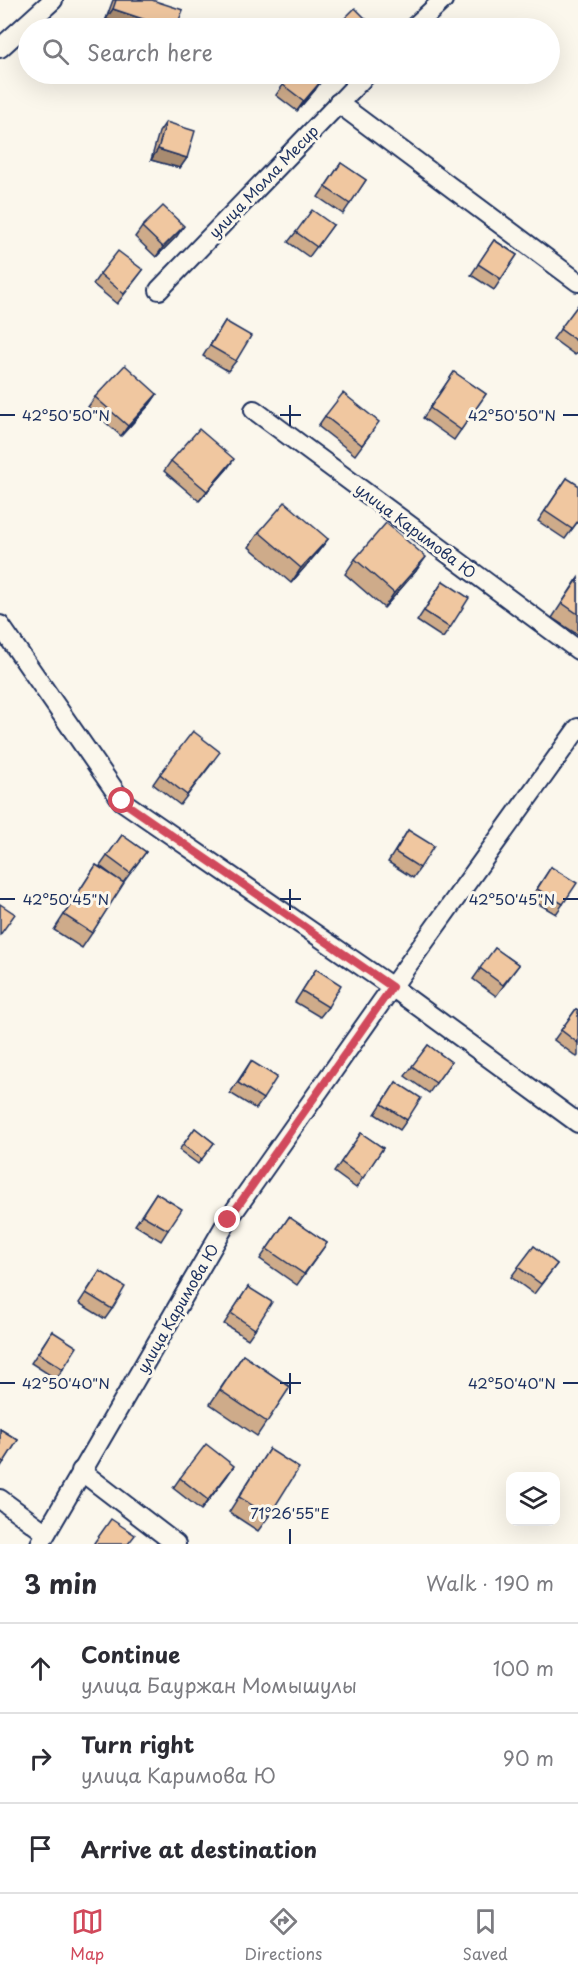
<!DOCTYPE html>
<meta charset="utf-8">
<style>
body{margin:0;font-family:"Playpen Sans",sans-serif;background:#f2f2f3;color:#2b2b33}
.controls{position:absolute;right:18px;bottom:18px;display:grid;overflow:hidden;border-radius:12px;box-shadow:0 6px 24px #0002}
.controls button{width:54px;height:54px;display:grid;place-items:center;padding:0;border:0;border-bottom:2px solid #e1e1e2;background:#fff;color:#2b2b33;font:30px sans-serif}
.stop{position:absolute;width:18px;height:18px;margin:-14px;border:4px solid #d1495b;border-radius:50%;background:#fff}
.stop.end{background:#d1495b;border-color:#fff;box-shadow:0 2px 6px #0008}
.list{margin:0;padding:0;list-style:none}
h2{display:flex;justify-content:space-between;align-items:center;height:78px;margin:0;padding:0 24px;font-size:26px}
h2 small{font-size:20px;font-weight:400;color:#7c7c81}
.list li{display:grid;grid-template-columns:39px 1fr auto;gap:18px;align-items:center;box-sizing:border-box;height:90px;padding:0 24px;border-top:2px solid #e1e1e2}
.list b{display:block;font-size:22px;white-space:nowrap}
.list p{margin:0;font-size:20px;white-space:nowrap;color:#7c7c81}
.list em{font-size:20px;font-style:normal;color:#7c7c81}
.icon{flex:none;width:33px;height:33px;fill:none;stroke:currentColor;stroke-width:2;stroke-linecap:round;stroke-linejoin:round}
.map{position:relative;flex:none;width:578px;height:1544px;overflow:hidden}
.search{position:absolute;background:#fff;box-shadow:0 6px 24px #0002;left:18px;right:18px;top:18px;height:66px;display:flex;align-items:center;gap:15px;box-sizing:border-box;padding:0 21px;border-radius:33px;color:#7c7c81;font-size:22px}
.sheet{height:348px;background:#fff}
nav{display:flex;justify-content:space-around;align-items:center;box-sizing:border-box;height:84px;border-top:2px solid #e1e1e2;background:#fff;font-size:16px;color:#7c7c81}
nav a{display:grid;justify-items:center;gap:3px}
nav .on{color:#d1495b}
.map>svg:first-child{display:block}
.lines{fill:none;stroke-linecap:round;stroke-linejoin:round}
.minor-casing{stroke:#1b2f5e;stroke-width:22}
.minor{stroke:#fbf7ec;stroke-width:18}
.wall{fill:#ceab8a;stroke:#1b2f5e;stroke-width:1.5}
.shaded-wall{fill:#a88b70;stroke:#1b2f5e;stroke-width:1.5}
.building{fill:#f0c7a0;stroke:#1b2f5e;stroke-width:1.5}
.route{stroke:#d1495b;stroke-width:8}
.ticks{fill:none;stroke:#1b2f5e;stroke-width:2}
.labels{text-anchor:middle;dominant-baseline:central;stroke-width:6;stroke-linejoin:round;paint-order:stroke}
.street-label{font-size:15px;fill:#1b2f5e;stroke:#fbf7ec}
.ticks-label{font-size:15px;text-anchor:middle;fill:#1b2f5e;stroke:#fbf7ec;stroke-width:6;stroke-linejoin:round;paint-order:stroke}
</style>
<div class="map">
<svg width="578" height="1544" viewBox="0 0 578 1544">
<rect width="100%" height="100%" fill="#fbf7ec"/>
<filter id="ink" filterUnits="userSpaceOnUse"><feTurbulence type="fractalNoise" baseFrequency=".0167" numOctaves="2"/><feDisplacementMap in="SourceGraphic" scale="12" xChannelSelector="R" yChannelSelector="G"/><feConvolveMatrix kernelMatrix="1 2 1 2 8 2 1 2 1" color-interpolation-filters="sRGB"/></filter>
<g filter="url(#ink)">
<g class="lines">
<defs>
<g id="minor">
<path d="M413 28 443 0"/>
<path d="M0 48 53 0"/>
<path d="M338 103 578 282"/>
<path d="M159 290 367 74"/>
<path d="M254 410 578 650"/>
<path d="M0 625 122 801 392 987 578 1123"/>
<path d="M81 1471 176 1544"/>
<path d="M0 1499 46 1533"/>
<path d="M40 1544 228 1220 392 987 578 728"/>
</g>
</defs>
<use href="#minor" class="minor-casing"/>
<use href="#minor" class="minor"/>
</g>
<g class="wall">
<path d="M113 0H152L106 19Z"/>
<path d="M283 85 315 90 297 111 276 95Z"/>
<path d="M166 122 187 158 180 168 151 160 159 132Z"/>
<path d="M341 163 366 180 343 214 318 197Z"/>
<path d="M333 225 309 257 288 242 296 232Z"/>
<path d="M142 227 177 236 156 257 135 237Z"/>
<path d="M494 240 517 255 494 290 471 275Z"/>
<path d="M143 270 117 304 93 284 100 274Z"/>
<path d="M578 305V351L575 355 553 339Z"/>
<path d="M225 321 236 361 228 371 203 356Z"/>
<path d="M454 372 486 394 454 440 423 418Z"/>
<path d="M157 394 150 404 121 436 88 407 95 397Z"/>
<path d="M325 416 372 432 355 455 318 426Z"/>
<path d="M171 461 227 469 199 501 164 471Z"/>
<path d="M567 478 578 521 565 539 538 521Z"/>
<path d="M259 532 328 539 317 553 291 583 249 547Z"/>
<path d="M355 559 416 571 384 608 345 574Z"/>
<path d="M578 578V635L552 618Z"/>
<path d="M443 581 450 628 443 638 417 621Z"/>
<path d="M213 762 180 805 153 784 160 774Z"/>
<path d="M408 830 420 868 413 878 388 862Z"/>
<path d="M122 835 146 852 123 883 92 933 82 948 54 930 96 865 116 878 100 866Z"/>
<path d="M551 867 563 904 556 914 530 899Z"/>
<path d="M495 948 519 965 496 996 473 979Z"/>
<path d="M316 969 328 1007 320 1017 295 1002Z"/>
<path d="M576 1009 578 1010V1056L577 1057 554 1040Z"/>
<path d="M428 1045 451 1062 429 1093 405 1076Z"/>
<path d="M251 1061 263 1099 256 1109 230 1093Z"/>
<path d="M396 1082 407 1120 400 1130 375 1114Z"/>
<path d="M195 1128 214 1143 198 1164 179 1150Z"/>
<path d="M361 1133 383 1148 356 1188 334 1172Z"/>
<path d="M156 1193 168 1230 161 1241 135 1225Z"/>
<path d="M289 1217 327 1243 297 1285 260 1259Z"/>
<path d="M534 1246 557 1264 534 1294 511 1277Z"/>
<path d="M100 1271 112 1309 105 1319 79 1303Z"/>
<path d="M248 1287 255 1329 248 1339 224 1324Z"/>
<path d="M52 1331 63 1369 56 1379 31 1363Z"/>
<path d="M243 1355 290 1387 257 1436 210 1404Z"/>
<path d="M0 1429 18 1440 0 1468Z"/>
<path d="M269 1449V1516L258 1531 229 1512Z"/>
<path d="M227 1476 201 1510 173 1488 180 1478Z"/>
</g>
<g class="shaded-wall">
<path d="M113 9 170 28H133L106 19Z"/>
<path d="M322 80 315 90 297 111 304 101Z"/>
<path d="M158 149 187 158 180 168 151 160Z"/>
<path d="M184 226 177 236 156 257 163 247Z"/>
<path d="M157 394 150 404 121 436 128 426Z"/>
<path d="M234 459 227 469 199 501 207 491Z"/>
<path d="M328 539 317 553 291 583 301 568Z"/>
<path d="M426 557 416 571 384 608 394 593Z"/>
<path d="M234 1466 227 1476 201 1510 208 1500Z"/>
</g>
<g class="building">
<path d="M116 0H152L183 10 176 28H170L113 9Z"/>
<path d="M355 8 374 27 373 28H342L338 25Z"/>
<path d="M293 74H314L322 80 304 101 283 85Z"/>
<path d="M166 122 195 131 187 158 158 149Z"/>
<path d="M341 163 366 180 350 204 325 187Z"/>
<path d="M163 206 184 226 163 247 142 227Z"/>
<path d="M312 210 333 225 317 247 296 232Z"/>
<path d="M494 240 517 255 501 279 478 264Z"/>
<path d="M118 251 143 270 124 294 100 274Z"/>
<path d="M578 305V342L560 329Z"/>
<path d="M225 321 251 336 236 361 210 346Z"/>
<path d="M125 365 157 394 128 426 95 397Z"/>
<path d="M454 372 486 394 461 430 430 408Z"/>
<path d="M343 393 379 422 362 445 325 416Z"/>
<path d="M199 429 234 459 207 491 171 461Z"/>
<path d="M567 478 578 485V521L572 529 545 511Z"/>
<path d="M285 502 328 539 301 568 259 532Z"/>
<path d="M386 523 426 557 394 593 355 559Z"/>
<path d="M578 579V614L562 603Z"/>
<path d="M443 581 469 598 450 628 424 611Z"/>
<path d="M193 731 220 752 187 795 160 774Z"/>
<path d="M408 830 434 846 420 868 395 852Z"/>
<path d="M122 835 146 852 130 873 107 856Z"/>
<path d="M96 865 124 883 92 933 64 915Z"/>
<path d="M551 867 577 883 563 904 537 889Z"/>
<path d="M0 904 15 914 0 935Z"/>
<path d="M495 948 519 965 503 985 480 968Z"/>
<path d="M316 969 341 985 328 1007 302 991Z"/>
<path d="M576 1009 578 1010V1043L561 1030Z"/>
<path d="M428 1045 451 1062 436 1083 412 1066Z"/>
<path d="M251 1061 277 1077 263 1099 238 1083Z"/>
<path d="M396 1082 421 1098 407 1120 382 1104Z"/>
<path d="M195 1128 214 1143 202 1159 183 1145Z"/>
<path d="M361 1133 383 1148 363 1178 341 1162Z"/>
<path d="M156 1193 182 1209 168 1230 142 1215Z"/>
<path d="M289 1217 327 1243 304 1274 267 1249Z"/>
<path d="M534 1246 557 1264 541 1284 518 1267Z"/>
<path d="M100 1271 125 1287 112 1309 86 1293Z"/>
<path d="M248 1287 272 1302 255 1329 231 1313Z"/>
<path d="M52 1331 77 1347 63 1369 38 1353Z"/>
<path d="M243 1355 290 1387 267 1422 220 1390Z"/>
<path d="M0 1429 18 1440 4 1462 0 1460Z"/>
<path d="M206 1444 234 1466 208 1500 180 1478Z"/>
<path d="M269 1449 299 1468 269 1516 239 1497Z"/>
<path d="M111 1519 135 1535 128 1544H95L94 1543Z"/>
</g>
</g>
<g class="lines" filter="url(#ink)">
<path class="route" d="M122 801 392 987 228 1220"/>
</g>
<path class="ticks" d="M290 405V426M0 415H15M280 415H301M563 415H578M290 889V910M0 899H15M280 899H301M563 899H578M290 1373V1394M0 1383H15M280 1383H301M563 1383H578M290 1529V1544"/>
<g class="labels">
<g class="street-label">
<text transform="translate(263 181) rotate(-46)">улица Молла Месир</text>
<text transform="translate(416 530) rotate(37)">улица Каримова Ю</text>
<text transform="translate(177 1308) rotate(-60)">улица Каримова Ю</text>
</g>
</g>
<g class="ticks-label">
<text x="66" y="421">42°50'50"N</text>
<text x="512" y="421">42°50'50"N</text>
<text x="66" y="905">42°50'45"N</text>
<text x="512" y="905">42°50'45"N</text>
<text x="66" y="1389">42°50'40"N</text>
<text x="512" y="1389">42°50'40"N</text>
<text x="290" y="1519">71°26'55"E</text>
</g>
</svg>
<div class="controls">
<button><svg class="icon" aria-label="layers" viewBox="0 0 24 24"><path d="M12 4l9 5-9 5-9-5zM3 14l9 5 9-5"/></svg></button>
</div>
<div class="stop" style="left:122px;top:801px"></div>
<div class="stop end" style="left:228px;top:1220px"></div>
<div class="search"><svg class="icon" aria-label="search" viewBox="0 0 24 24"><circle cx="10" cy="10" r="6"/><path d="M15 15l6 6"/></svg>Search here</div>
</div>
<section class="sheet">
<h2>3 min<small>Walk · 190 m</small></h2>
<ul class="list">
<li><svg class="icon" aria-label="ahead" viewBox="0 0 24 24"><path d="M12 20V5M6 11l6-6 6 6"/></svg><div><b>Continue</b><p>улица Бауржан Момышулы</p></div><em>100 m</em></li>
<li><svg class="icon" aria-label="right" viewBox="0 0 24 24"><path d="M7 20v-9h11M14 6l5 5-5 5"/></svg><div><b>Turn right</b><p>улица Каримова Ю</p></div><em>90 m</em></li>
<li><svg class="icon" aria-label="arrive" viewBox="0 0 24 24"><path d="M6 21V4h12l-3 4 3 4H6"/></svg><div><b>Arrive at destination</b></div></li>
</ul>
</section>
<nav>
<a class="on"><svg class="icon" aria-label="map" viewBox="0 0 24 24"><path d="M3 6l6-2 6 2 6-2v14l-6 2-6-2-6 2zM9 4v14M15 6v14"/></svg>Map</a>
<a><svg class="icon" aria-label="directions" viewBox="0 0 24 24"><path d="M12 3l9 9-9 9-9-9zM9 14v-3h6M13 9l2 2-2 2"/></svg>Directions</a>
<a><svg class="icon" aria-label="saved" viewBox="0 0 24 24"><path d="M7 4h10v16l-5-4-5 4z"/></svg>Saved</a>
</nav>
